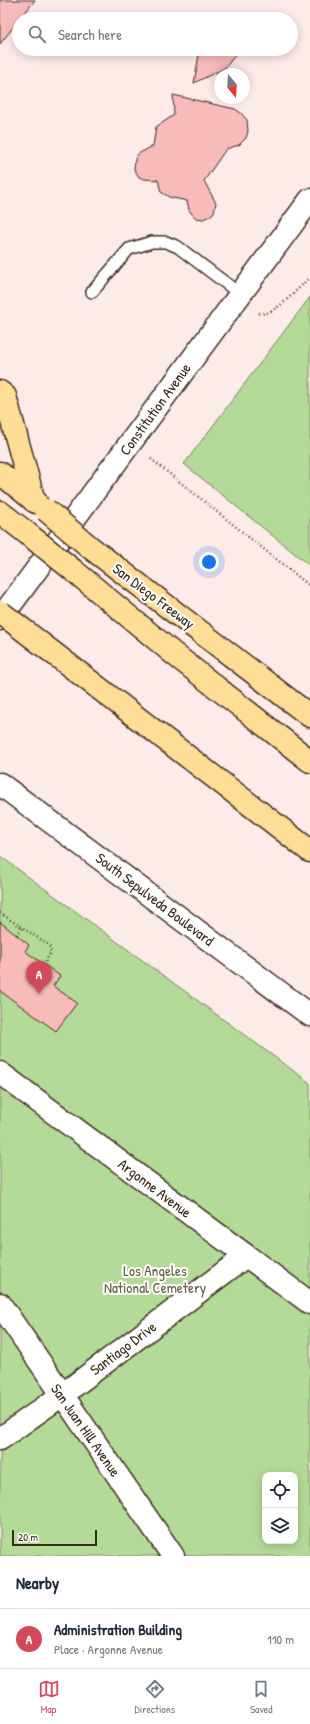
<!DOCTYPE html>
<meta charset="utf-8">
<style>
body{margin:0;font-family:"Patrick Hand",sans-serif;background:#f6f6f7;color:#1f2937}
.controls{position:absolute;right:12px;bottom:12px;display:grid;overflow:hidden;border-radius:8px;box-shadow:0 2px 10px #0003}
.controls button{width:36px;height:36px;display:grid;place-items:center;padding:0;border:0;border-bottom:1px solid #e0e1e3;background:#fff;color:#1f2937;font:20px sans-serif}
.compass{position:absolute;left:214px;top:68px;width:36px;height:36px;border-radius:50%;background:#fff;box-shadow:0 2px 10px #0003;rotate:162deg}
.scale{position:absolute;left:12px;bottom:10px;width:85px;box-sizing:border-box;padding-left:4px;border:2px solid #3b2a1e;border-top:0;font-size:11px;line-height:14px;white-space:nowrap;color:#3b2a1e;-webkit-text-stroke:3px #fff;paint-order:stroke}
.you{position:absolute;left:209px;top:562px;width:14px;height:14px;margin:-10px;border:3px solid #fff;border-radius:50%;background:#1a73e8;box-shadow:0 0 0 6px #1a73e833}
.badge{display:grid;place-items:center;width:26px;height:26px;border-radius:50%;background:#d1495b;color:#fff;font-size:13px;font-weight:700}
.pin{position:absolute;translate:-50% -33px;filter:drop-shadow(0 1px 2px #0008)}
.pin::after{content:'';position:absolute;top:21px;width:14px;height:12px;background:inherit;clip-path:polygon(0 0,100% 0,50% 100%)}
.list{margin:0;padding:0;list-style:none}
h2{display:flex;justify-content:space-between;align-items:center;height:52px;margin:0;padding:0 16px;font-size:17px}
h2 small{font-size:13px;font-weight:400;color:#747a83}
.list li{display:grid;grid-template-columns:26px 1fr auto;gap:12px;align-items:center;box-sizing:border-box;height:60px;padding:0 16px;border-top:1px solid #e0e1e3}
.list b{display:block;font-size:15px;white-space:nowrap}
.list p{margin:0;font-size:13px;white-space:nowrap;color:#747a83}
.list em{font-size:13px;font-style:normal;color:#747a83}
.icon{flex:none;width:22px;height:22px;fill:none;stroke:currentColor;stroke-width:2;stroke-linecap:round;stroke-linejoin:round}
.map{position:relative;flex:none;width:310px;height:1556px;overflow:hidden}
.search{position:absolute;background:#fff;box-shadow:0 2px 10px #0003;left:12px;right:12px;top:12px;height:44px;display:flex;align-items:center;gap:10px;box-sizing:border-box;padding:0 14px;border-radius:22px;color:#747a83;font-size:15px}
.sheet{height:112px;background:#fff}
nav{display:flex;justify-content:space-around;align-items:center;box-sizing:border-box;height:56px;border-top:1px solid #e0e1e3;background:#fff;font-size:11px;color:#747a83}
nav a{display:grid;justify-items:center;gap:2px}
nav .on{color:#d1495b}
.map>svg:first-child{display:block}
.green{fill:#b3db97;stroke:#77825a;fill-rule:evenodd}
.building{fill:#f7bbba;stroke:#3b2a1e}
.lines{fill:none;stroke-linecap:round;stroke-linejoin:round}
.service-casing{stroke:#3b2a1e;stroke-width:14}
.minor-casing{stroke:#3b2a1e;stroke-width:25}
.secondary-casing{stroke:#3b2a1e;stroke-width:25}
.motorway-casing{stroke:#3b2a1e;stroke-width:25}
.path{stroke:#3b2a1e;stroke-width:2.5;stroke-dasharray:1 3;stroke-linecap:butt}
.service{stroke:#fff;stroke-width:11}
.minor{stroke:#fff;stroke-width:22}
.secondary{stroke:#fff;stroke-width:22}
.motorway{stroke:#ffdd96;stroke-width:22}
.motorway-bridge-casing{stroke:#3b2a1e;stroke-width:25;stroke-linecap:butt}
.motorway-bridge{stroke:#ffdd96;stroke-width:22}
.labels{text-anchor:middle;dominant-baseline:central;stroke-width:4;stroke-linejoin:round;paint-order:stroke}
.street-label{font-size:15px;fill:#3b2a1e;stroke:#fff}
.park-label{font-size:15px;fill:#5f5f42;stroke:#fff}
</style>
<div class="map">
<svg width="310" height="1556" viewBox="0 0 310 1556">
<rect width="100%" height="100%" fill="#fdebea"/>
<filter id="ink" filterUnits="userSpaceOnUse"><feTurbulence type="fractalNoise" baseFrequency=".025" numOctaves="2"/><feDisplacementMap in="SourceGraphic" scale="8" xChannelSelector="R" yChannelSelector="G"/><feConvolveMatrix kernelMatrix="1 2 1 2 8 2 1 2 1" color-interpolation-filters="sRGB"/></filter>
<g filter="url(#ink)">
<g class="green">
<path d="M310 297V566L184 464Z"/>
<path d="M0 856 310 1083V1556H0ZM265 1475H295V1541H265Z"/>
</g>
<g class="building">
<path d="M0 0H35L0 44Z"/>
<path d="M200 49H240L225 68 194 83Z"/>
<path d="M173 95 235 109 241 113 247 120 248 131 246 138 239 145 226 149 204 181 216 203 214 212 210 216 203 219 196 218 192 214 189 210 187 201 169 197 161 192 158 180 144 179 139 177 134 169 135 159 138 154 153 146 156 127 174 115Z"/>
<path d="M0 922 29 945 25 951 60 976 53 986 77 1003 56 1031 0 991Z"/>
</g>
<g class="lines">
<defs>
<path id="service" d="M92 292 129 249 152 242H166L178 247 240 294"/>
<g id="minor">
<path d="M0 619 310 200"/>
<path d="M0 1073 310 1303"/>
<path d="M0 1304 173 1556"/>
<path d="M0 1439 62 1395 246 1256"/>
</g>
<path id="secondary" d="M0 784 310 1015"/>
<g id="motorway">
<path d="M0 392 5 396 34 501"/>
<path d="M0 473 36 502"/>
<path d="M0 512 28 534"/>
<path d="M91 548 310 716"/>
<path d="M73 570 174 654 310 761"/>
<path d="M26 632 310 851"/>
</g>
</defs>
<use href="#service" class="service-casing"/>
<use href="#minor" class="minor-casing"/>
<use href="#secondary" class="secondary-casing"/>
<use href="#motorway" class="motorway-casing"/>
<g class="path">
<path d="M259 313C275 317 297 288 310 278"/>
<path d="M151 459 310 586"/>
<path d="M0 913 49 945 51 952 44 964"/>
<path d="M17 935 22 928"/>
</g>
<use href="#service" class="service"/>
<use href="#minor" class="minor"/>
<use href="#secondary" class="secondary"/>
<use href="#motorway" class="motorway"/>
<defs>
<g id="motorway-bridge">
<path d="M46 510 91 548"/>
<path d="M28 534 73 570"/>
<path d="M0 612 26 632"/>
</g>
</defs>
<use href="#motorway-bridge" class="motorway-bridge-casing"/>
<use href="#motorway-bridge" class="motorway-bridge"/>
</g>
</g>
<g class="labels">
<g class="street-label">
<text transform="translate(155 409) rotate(-54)">Constitution Avenue</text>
<text transform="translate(154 596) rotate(37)">San Diego Freeway</text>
<text transform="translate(155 899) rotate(37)">South Sepulveda Boulevard</text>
<text transform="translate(155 1188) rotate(37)">Argonne Avenue</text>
<text transform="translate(123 1348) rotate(-37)">Santiago Drive</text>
<text transform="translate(86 1430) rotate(55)">San Juan Hill Avenue</text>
</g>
<g class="park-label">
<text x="155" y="1270">Los Angeles<tspan x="155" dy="17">National Cemetery</tspan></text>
</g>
</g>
</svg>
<div class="controls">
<button><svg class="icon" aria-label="locate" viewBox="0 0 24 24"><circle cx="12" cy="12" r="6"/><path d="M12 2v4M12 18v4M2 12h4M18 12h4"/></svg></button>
<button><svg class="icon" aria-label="layers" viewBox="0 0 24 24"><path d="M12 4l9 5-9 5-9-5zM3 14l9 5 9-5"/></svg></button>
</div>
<svg class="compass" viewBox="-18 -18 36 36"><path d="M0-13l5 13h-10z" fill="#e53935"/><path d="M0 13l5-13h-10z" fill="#747a83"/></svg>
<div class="scale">20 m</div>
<div class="you"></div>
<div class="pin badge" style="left:39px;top:994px">A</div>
<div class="search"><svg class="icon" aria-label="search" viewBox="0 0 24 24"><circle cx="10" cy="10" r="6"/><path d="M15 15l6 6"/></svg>Search here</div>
</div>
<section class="sheet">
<h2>Nearby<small></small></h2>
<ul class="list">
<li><span class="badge">A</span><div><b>Administration Building</b><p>Place · Argonne Avenue</p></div><em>110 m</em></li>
</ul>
</section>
<nav>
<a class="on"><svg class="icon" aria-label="map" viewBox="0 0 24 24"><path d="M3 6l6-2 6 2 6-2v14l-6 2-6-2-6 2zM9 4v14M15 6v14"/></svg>Map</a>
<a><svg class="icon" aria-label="directions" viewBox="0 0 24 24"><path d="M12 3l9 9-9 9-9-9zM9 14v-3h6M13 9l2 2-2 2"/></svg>Directions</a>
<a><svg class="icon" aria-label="saved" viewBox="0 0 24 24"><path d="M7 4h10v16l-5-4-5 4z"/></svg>Saved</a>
</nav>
